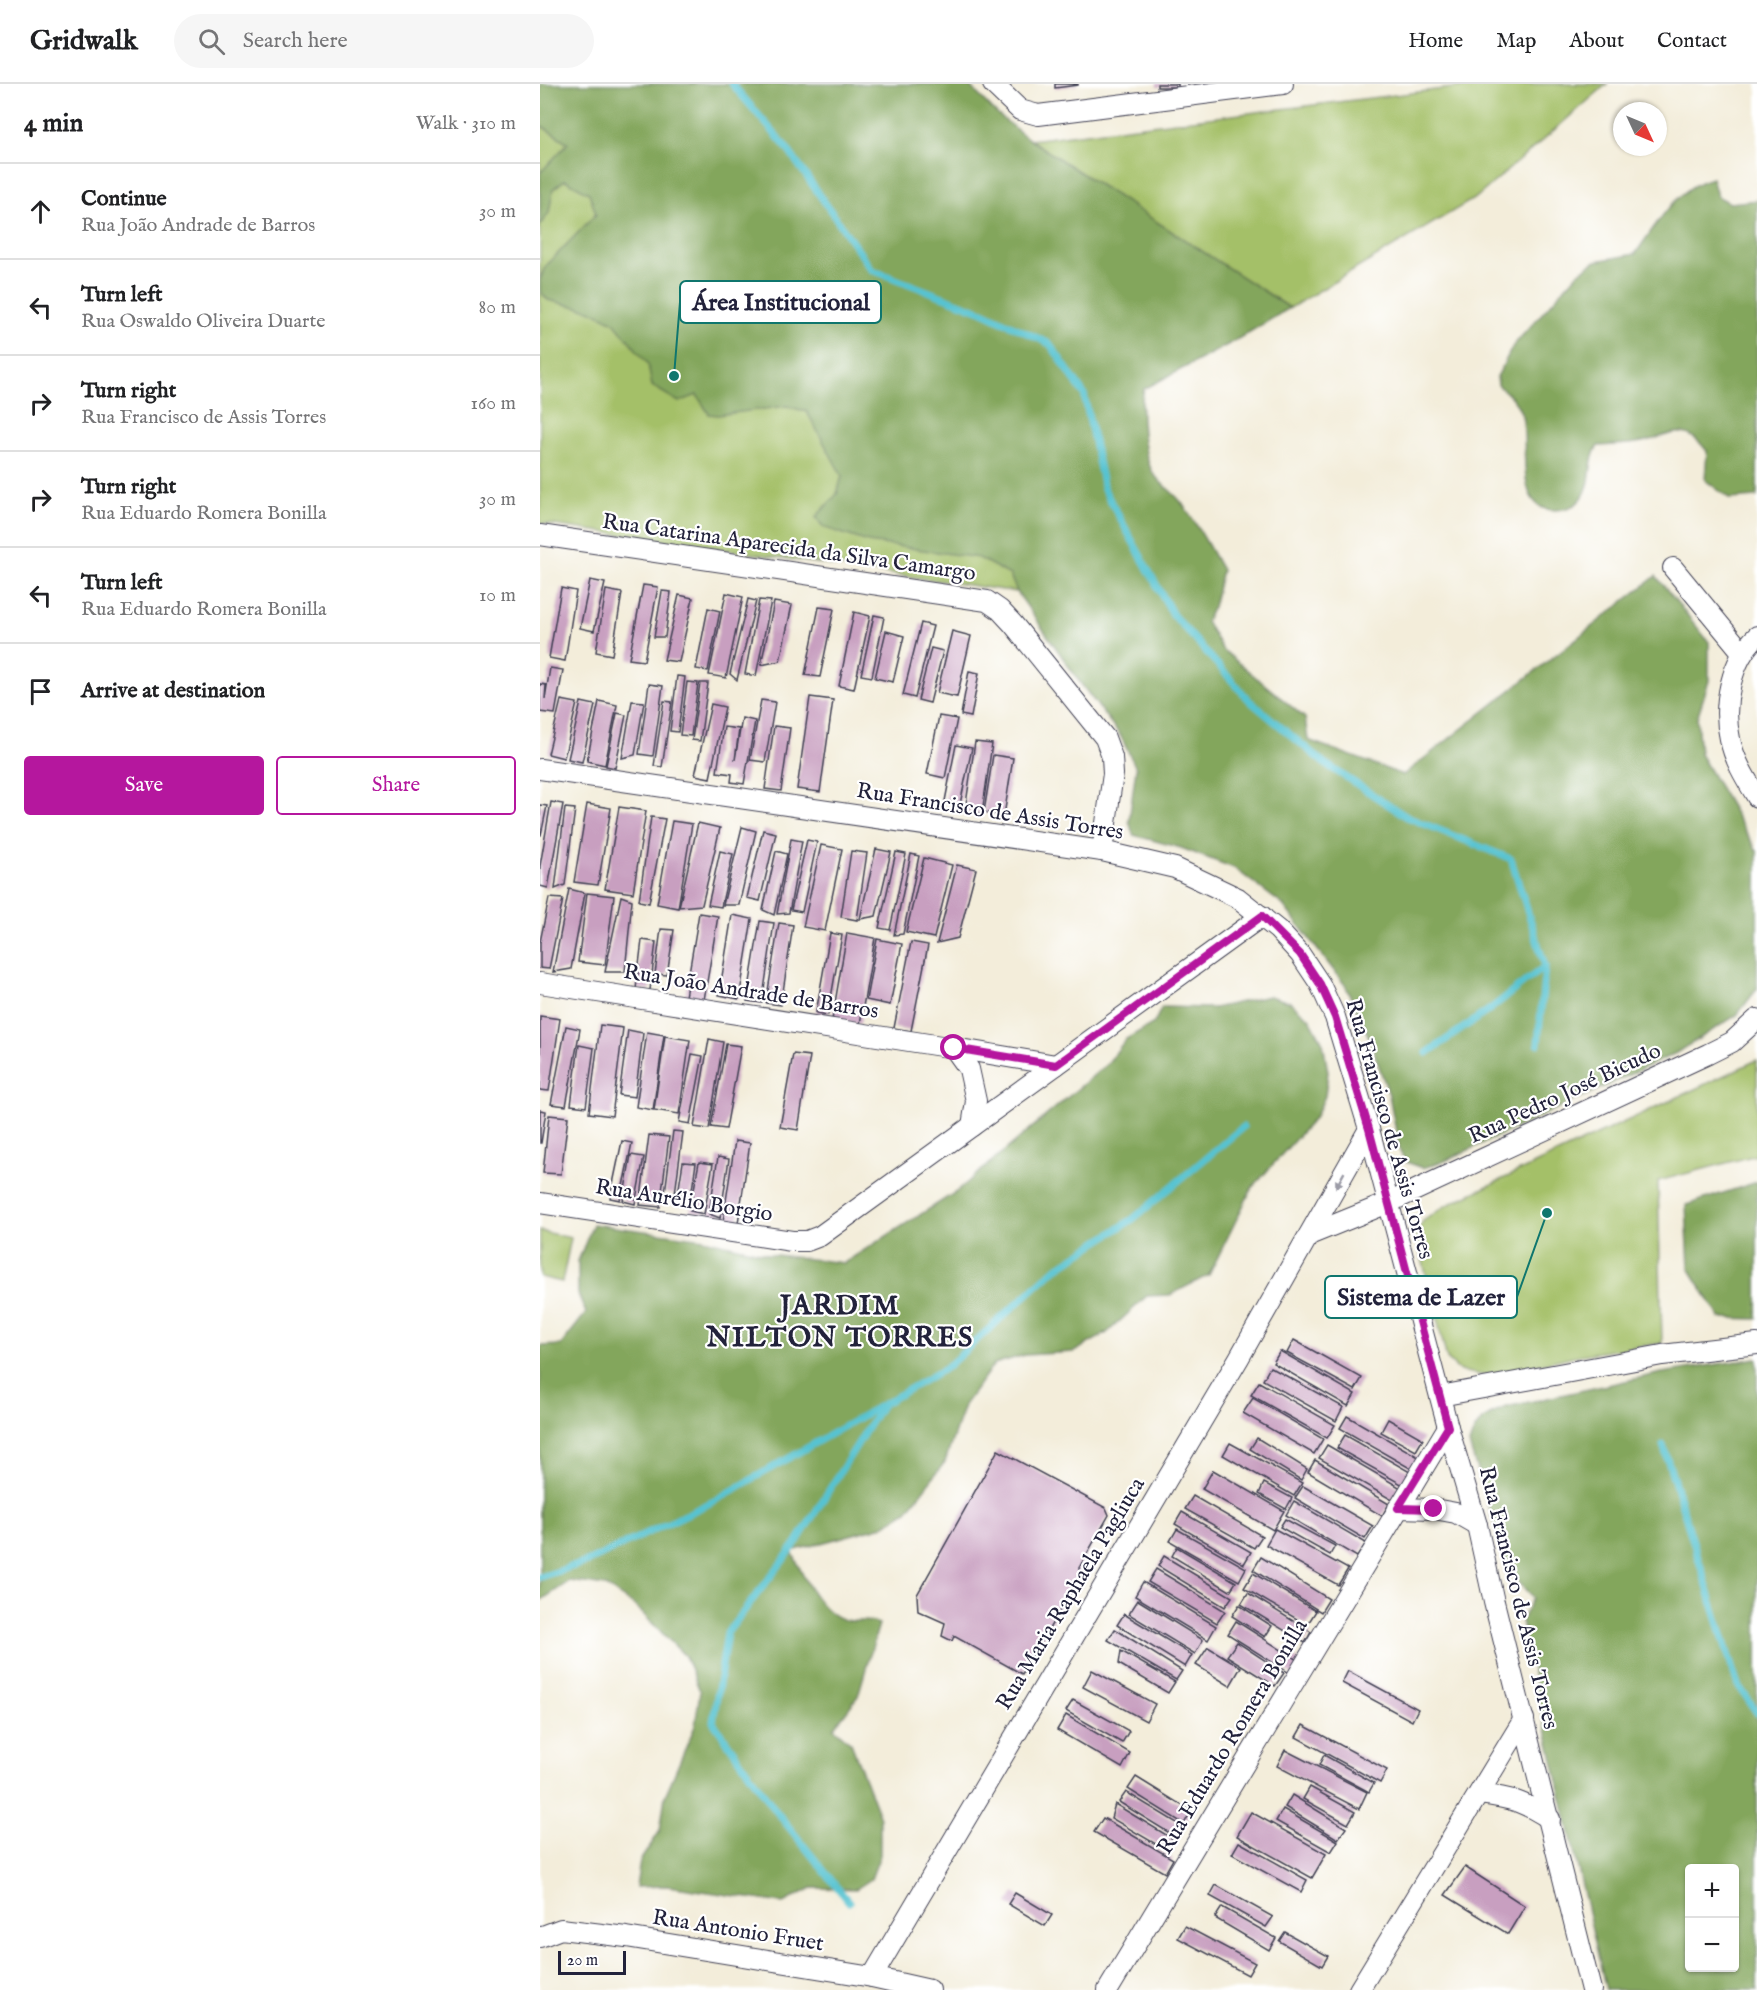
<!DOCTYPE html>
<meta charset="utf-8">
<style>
body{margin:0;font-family:"IM FELL English",serif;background:#f6f6f6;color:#202124}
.controls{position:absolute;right:18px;bottom:18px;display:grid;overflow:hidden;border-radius:6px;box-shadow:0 2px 4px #0004}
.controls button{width:54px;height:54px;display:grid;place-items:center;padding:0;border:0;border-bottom:2px solid #e0e0e0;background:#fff;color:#202124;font:30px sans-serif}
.compass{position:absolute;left:1073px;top:18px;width:54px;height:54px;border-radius:50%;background:#fff;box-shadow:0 2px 4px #0004;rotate:134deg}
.scale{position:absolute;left:18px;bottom:15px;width:68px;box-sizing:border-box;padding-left:6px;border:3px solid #22223b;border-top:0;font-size:16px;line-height:21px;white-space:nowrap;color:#22223b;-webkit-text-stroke:4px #fff;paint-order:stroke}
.stop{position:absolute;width:18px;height:18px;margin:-14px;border:4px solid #b5179e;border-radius:50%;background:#fff}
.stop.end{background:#b5179e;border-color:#fff;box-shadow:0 2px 6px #0008}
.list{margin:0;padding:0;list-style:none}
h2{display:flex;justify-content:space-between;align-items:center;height:78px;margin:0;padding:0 24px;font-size:26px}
h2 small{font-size:20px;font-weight:400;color:#757577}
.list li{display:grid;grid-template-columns:39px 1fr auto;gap:18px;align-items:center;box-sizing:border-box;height:96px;padding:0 24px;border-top:2px solid #e0e0e0}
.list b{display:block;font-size:22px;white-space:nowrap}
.list p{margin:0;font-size:20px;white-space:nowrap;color:#757577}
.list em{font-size:20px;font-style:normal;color:#757577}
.actions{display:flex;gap:12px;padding:18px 24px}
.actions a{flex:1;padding:14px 0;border:2px solid #b5179e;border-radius:6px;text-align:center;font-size:21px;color:#b5179e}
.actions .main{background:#b5179e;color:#fff}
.icon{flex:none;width:33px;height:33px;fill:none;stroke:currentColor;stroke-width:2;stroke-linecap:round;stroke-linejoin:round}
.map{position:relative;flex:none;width:1217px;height:1906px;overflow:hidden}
header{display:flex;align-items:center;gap:36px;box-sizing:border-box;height:84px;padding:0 30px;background:#fff;border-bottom:2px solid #e0e0e0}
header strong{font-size:28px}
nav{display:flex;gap:33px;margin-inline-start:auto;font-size:21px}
.search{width:420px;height:54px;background:#f6f6f6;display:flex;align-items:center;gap:15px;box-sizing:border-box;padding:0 21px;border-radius:33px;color:#757577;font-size:22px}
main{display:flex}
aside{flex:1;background:#fff}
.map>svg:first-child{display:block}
.green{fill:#a4c067;stroke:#637151;stroke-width:1.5}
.forest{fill:#83a65c;stroke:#52644c;stroke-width:1.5;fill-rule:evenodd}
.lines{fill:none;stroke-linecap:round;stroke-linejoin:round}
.stream{stroke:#57c3d1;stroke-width:7}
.building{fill:#c89fc0}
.street-casing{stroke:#414053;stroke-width:22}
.street{stroke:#fff;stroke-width:20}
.oneway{fill:#9c9ca7}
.route{stroke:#b5179e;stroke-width:8}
.labels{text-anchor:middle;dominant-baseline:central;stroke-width:4.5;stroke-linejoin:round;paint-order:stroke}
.street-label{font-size:22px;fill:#22223b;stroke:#fff}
.district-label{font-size:28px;font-weight:bold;letter-spacing:1.5px;fill:#22223b;stroke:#fff}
.leader{fill:none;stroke:#0f766e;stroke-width:2}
.callout-dot{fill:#0f766e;stroke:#fff;stroke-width:2}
.callout{fill:#fff;stroke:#0f766e;stroke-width:2}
.callout-label{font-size:24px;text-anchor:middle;font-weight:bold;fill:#22223b}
</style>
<header>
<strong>Gridwalk</strong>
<div class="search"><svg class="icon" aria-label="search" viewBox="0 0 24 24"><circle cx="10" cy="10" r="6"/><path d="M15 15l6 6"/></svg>Search here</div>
<nav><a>Home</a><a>Map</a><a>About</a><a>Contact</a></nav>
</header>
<main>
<aside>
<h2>4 min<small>Walk · 310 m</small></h2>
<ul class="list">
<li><svg class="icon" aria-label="ahead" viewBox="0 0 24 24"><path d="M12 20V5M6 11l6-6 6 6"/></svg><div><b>Continue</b><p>Rua João Andrade de Barros</p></div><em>30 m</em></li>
<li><svg class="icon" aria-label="left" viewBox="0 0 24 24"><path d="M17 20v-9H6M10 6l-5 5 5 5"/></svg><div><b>Turn left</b><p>Rua Oswaldo Oliveira Duarte</p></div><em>80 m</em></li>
<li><svg class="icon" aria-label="right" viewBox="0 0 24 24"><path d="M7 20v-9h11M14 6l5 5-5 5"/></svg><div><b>Turn right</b><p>Rua Francisco de Assis Torres</p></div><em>160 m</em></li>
<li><svg class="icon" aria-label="right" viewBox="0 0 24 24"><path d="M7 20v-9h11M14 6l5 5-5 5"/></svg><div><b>Turn right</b><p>Rua Eduardo Romera Bonilla</p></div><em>30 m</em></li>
<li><svg class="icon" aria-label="left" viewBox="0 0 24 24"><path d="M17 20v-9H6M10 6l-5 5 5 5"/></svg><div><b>Turn left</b><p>Rua Eduardo Romera Bonilla</p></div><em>10 m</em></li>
<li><svg class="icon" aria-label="arrive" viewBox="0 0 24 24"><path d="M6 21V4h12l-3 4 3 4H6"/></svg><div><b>Arrive at destination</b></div></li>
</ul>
<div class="actions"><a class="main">Save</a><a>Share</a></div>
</aside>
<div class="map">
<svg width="1217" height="1906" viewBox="0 0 1217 1906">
<rect width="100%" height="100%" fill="#fff"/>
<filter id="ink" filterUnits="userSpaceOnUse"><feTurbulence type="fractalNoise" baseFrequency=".0167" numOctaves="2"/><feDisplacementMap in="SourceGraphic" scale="12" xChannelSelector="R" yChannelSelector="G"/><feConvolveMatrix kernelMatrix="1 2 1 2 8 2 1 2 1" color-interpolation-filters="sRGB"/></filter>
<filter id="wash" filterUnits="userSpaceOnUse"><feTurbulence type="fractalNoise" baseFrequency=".008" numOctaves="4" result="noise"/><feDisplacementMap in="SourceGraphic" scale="24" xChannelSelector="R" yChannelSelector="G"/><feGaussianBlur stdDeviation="1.35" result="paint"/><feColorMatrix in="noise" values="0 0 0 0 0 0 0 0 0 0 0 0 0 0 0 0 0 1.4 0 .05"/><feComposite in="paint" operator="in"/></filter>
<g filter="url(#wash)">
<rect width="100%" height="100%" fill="#f3edda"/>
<g class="green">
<path d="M944 0H1067L937 113 750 224 490 56Z"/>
<path d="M0 41 65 81 439 415 477 508 0 439Z"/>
<path d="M1217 976V1071L1118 1097 1122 1259 1035 1272 962 1289 941 1291 920 1287 907 1275 876 1150 883 1137 907 1121Z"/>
<path d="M0 1147 31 1154 22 1198 0 1193Z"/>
</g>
<g class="forest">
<path d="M0 0H428L457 30 490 56 750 224 691 259 604 305C599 322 603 371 612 387 618 399 633 407 641 418 657 439 669 463 682 486L673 523 666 537 668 541 682 565 765 634 768 656 863 691 1116 492 1169 558V597L1157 634 1160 670 1217 767V905L1197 931 1136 969 905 1077 883 1084 866 1078 860 1068 849 1011 828 951 805 901 743 821 694 784 641 764 593 751 589 737 596 684 580 651 541 600 477 508 470 491 439 474 328 458 283 443 276 433 297 410 302 392 267 328 247 322 178 331 169 330 157 311 139 318 112 302 108 280 74 238 50 226 8 216 0 207V196L5 183 56 130 49 109 25 96 13 105 9 129 0 142V89L28 59 0 41Z"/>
<path d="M1172 94 1177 112 1190 119 1217 116V413L1190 415 1165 396 1167 367C1142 334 1128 355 1096 359 1083 361 1071 361 1058 362 1047 377 1054 398 1042 414 1035 423 1025 426 1014 426 971 425 991 355 981 329 977 317 968 310 958 301L957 293 973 262 1038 189 1056 177 1095 170C1115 143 1136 103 1172 94Z"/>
<path d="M729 912 750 918 770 935 783 959 788 988 785 1012 776 1032 712 1104 669 1191 630 1211 607 1212 567 1249 534 1268 485 1271 454 1280 424 1321 405 1378 367 1427 343 1442 252 1467C262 1490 277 1526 302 1535 313 1540 325 1534 339 1540L318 1612 294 1644 311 1659 340 1734V1771L331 1795 316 1805 272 1804 243 1819 128 1802 96 1803 100 1777 120 1747 125 1712 155 1642 160 1607 145 1572 95 1522 65 1502 30 1497 0 1517V1262L21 1261 46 1229 38 1210V1177L53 1140 164 1155 228 1170 304 1179 416 1108 567 980 586 955 614 939 622 923 674 924Z"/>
<path d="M1217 1098V1235L1180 1234 1149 1184 1146 1121Z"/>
<path d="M1217 1274V1906H1066L981 1537 993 1514 968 1486 929 1360C936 1337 945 1332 966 1323L1122 1289ZM1150 1784H1194V1884H1150Z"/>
</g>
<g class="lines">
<g class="stream">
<path d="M192 0 246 63 332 186 443 228 510 260 544 310 564 405 633 531 710 617 784 679 867 733 971 775 1005 882 998 960"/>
<path d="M887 969 949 926 1005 882"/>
<path d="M1123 1361 1197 1599 1217 1629"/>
<path d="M0 1493 47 1478 174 1417 406 1284 514 1186 593 1135 703 1043"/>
<path d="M309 1818 236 1727 173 1638 187 1549 255 1461 341 1322"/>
</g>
</g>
<g id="blocks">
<g class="building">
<path d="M515 0H538V1L515 4Z"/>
<rect x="617" y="0" width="21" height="3"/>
<path d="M50 496 65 499 54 547 40 544Z"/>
<path d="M103 501 118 503 104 577 89 575Z"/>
<path d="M21 504 36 507 25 577 9 574Z"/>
<path d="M66 506 82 509 72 571 56 568Z"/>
<path d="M122 507 131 508 125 553H114Z"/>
<path d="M186 509 203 513 186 594 169 591Z"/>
<path d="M139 511 153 514 139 578 124 576Z"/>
<path d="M208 515 216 517 197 596 190 590Z"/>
<path d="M219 516 231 517 216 592 205 590Z"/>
<path d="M234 518 252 521 240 577 221 581Z"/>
<path d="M279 523 294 525 280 593 265 591Z"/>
<path d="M168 524 180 527 168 587 156 585Z"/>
<path d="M314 528 330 532 314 605 299 602Z"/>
<path d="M334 531 344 533 332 593 321 591Z"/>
<path d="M381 539 393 542 375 614 363 611Z"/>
<path d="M346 547 364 552 353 598 335 594Z"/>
<path d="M412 547 431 552 417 613 397 609Z"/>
<path d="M391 564 403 567 390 619 378 616Z"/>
<path d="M10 584 23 586 15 630 0 628V600L6 601 5 615Z"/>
<path d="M429 587 439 589 431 633 421 631Z"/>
<path d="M137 592 145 593 138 648 130 647Z"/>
<path d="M147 598 158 599 151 652 140 651Z"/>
<path d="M160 599H168L160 657 152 656Z"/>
<path d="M109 600 123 602 113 672 99 670Z"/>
<path d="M270 613 293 616 280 708 257 705Z"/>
<path d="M21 616 37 619 24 674 8 670Z"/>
<path d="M221 616 235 618 225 678 210 676Z"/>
<path d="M59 617 77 621 65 681 47 677Z"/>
<path d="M92 617 104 618 95 671 82 674Z"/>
<path d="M124 617 132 618 122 683 114 682Z"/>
<path d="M41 618 55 621 42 678 28 675Z"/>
<path d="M171 620 185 623 170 694 155 691Z"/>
<path d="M77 629 86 631 75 684 66 682Z"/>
<path d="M399 632 417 635 405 694 387 690Z"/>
<path d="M202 634 215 637 204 700 191 698 192 690 177 688 184 643 199 645 195 676Z"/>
<path d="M234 642 250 644 241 707 225 705Z"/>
<path d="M435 658 452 660 442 729 425 727Z"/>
<path d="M416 661 432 664 420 720 405 717Z"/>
<path d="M453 671 473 674 464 732 444 728Z"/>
<path d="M11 718 23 720 8 804 0 802V782Z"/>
<path d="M47 720 71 724 58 801 34 798Z"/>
<path d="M0 721 7 722 1 751H0Z"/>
<path d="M79 723 106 727 93 809 65 805Z"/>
<path d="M25 724 35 725 25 801 15 805Z"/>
<path d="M111 733 125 735 109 819 99 817Z"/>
<path d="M132 737 152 740 138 824 117 820Z"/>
<path d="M158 739 180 744 162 821 139 823Z"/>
<path d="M202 743 216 747 199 821H183Z"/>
<path d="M223 746 236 749 220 817 207 814Z"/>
<path d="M251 755 262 757 249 829 237 830Z"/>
<path d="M267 756 277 758 262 828 251 826Z"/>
<path d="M281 761 302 765 285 847 263 843Z"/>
<path d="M336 765 351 768 336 832 320 835Z"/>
<path d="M180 767 193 770 181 823 168 821Z"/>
<path d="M236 767 247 770 234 831 223 826Z"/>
<path d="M311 767 327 769 317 836 301 833Z"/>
<path d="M356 768 366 770 350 846 339 844Z"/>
<path d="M371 770 379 772 363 850 354 851Z"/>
<path d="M384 774 412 781 394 854 366 848Z"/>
<path d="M417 781 436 785 418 854 397 859Z"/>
<path d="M29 805 45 809 31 885 13 888Z"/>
<path d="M47 809 74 812 65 881 38 878Z"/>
<path d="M81 812 92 816 85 888H65Z"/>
<path d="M9 814 23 815 9 885 0 884V858Z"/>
<path d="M159 829 178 832 164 916 145 913Z"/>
<path d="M192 831 212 835 199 915 179 911Z"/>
<path d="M220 837 234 839 222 919 207 917Z"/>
<path d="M239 839 253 841 241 921 226 919Z"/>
<path d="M121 845 134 846 127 891 115 890Z"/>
<path d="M290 849 302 851 288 931 276 929Z"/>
<path d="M307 849 335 854 320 940 292 936Z"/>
<path d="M337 855 362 860 350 921 326 916Z"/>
<path d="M102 856 116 858 110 906 96 905Z"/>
<path d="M371 858 388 861 371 947 354 944Z"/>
<path d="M0 932 20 935 9 1007 0 1006Z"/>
<path d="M60 941 83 944 72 1032 49 1029Z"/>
<path d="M26 942 40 945 26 1022 11 1020Z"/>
<path d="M88 946 103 949 95 1013 79 1011Z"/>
<path d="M107 948 124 951 113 1026 96 1023Z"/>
<path d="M125 952 150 956 139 1030 114 1026Z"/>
<path d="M169 955 183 958 169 1045 154 1043Z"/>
<path d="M186 960 201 962 186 1045 171 1043Z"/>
<path d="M39 961 54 964 46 1023 31 1021Z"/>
<path d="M152 970 163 972 150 1040 139 1038Z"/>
<path d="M253 970 270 972 258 1046 240 1043Z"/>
<path d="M0 1026 6 1027 1 1059H0Z"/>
<path d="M9 1031 28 1033 21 1090 3 1089Z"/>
<path d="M133 1047 143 1048 135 1110 125 1109Z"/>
<path d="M109 1051 129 1053 120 1123 100 1121Z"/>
<path d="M82 1057 92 1059 80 1116 70 1114Z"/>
<path d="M195 1057 210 1059 198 1139 183 1137Z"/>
<path d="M91 1071 104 1073 95 1120 83 1117Z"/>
<path d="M178 1073 189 1075 180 1134 169 1130Z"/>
<path d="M143 1078 156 1079 151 1112 138 1110Z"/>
<path d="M159 1078 173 1080 164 1130 150 1127Z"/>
<path d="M754 1256 822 1294 815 1306 747 1269Z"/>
<path d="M740 1267 815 1310 808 1322 733 1279Z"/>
<path d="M730 1283 803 1323 796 1337 723 1296Z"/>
<path d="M719 1298 795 1341 787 1354 711 1311Z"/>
<path d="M713 1314 783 1355 774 1370 703 1329Z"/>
<path d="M807 1332 882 1375 875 1387 800 1344Z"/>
<path d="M848 1335 883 1355 876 1367 841 1348Z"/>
<path d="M805 1351 870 1388 863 1401 797 1364Z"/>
<path d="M717 1354 767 1385 761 1396 710 1365Z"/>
<path d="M690 1359 762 1399 754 1412 683 1371Z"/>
<path d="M787 1361 861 1404 854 1417 779 1374Z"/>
<path d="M458 1366 566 1424 569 1431 539 1484 540 1493 482 1590 414 1552 412 1557 402 1552 405 1539 378 1527 377 1511Z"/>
<path d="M775 1376 849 1420 842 1432 768 1388Z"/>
<path d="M673 1386 744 1427 733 1446 662 1405Z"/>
<path d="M724 1399 752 1414 746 1425 719 1410Z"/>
<path d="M763 1402 833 1442 825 1455 755 1414Z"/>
<path d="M653 1412 722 1452 714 1464 645 1425Z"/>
<path d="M754 1417 826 1459 817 1473 746 1431Z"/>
<path d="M642 1428 711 1468 704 1480 635 1440Z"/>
<path d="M745 1435 795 1462 790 1471 740 1443Z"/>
<path d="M637 1445 706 1484 699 1497 630 1457Z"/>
<path d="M735 1445 808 1485 798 1501 726 1461Z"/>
<path d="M637 1463 696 1498 690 1507 632 1472Z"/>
<path d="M624 1472 692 1513 685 1523 618 1482Z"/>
<path d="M721 1473 789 1515 781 1528 713 1486Z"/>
<path d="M616 1485 685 1527 677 1539 608 1498Z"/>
<path d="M713 1489 776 1527 767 1541 704 1504Z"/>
<path d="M603 1498 676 1542 668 1556 595 1512Z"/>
<path d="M708 1509 771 1548 765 1559 701 1520Z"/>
<path d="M598 1516 663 1556 655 1570 589 1530Z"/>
<path d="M699 1521 732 1542 725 1553 692 1532Z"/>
<path d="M584 1530 652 1571 645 1583 577 1541Z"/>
<path d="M696 1537 762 1579 754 1592 688 1550Z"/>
<path d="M575 1545 642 1587 636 1596 568 1556Z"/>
<path d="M697 1558 744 1589 735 1602 687 1572Z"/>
<path d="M668 1563 701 1583 690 1602 656 1581Z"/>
<path d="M581 1567 635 1598 628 1609 579 1580Z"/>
<path d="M552 1586 615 1620 606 1637 543 1603Z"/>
<path d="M808 1587 878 1625 872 1637 802 1599Z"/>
<path d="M533 1616 589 1647 582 1659 526 1627Z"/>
<path d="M526 1631 590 1669 582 1684 517 1646Z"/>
<path d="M763 1641 847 1686 840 1699 756 1653Z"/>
<path d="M745 1666 827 1708 819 1725 737 1682Z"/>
<path d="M784 1671 834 1699 829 1708 779 1681Z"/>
<path d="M596 1693 651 1727 644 1740 588 1705Z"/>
<path d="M770 1703 815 1728 808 1740 763 1715Z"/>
<path d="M586 1708 642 1742 636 1753 579 1718Z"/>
<path d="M752 1711 806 1744 798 1755 745 1723Z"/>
<path d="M575 1720 633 1755 626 1766 571 1734Z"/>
<path d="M743 1725 798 1757 791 1768 736 1737Z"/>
<path d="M711 1728 786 1770 772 1794 697 1752Z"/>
<path d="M563 1734 633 1775 625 1789 554 1748Z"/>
<path d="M699 1758 767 1796 761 1808 692 1770Z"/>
<path d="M925 1783 985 1822 968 1850 905 1811Z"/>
<path d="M676 1801 733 1833 726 1843 670 1812Z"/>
<path d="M475 1809 512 1831 505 1842 468 1820Z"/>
<path d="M682 1823 736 1854 729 1866 675 1834Z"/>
<path d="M645 1842 715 1879 708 1891 638 1854Z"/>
<path d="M745 1848 788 1872 782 1882 739 1857Z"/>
</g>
</g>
</g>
<g filter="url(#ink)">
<use href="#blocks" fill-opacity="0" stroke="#414053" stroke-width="1.5"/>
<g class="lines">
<defs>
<g id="street">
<path d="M453 0 480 26 498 31 743 0"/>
<path d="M0 451 447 517 460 526 473 540 565 654 572 673 573 690 562 767"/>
<path d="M1133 484 1202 568"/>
<path d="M1217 552C1191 576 1182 621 1190 655 1194 676 1206 695 1217 713"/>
<path d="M0 685 562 767 635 784 698 814 738 846 760 870 780 900 795 933 829 1045 908 1343 937 1441 954 1518 1051 1906"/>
<path d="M0 899 414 964"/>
<path d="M432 1042 436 1017 429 985 414 964 516 981"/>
<path d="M0 1119 252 1157H267L280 1152 722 832"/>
<path d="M769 1151 848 1119 1168 970 1192 958 1217 935"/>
<path d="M900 1312 1122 1271 1217 1260"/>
<path d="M858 1424 894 1425 916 1429 937 1441"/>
<path d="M939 1710C972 1714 982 1717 1010 1735"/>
<path d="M0 1853 21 1845 86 1853 332 1893 390 1906"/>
<path d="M332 1893 699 1274 829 1045"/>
<path d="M568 1906 908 1343"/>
<path d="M819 1906 984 1635"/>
</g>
</defs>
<use href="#street" class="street-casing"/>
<use href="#street" class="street"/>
</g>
<defs><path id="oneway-solid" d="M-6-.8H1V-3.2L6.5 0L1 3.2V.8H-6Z" transform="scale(1.5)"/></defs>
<use class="oneway" href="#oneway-solid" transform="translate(800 1096) rotate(119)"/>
</g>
<g class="lines" filter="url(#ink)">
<path class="route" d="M414 964 516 981 722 832 760 870 780 900 795 933 829 1045 908 1343 858 1424 894 1425"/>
</g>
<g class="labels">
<g class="street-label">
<text transform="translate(249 464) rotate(8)">Rua Catarina Aparecida da Silva Camargo</text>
<text transform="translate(450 728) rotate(9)">Rua Francisco de Assis Torres</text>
<text transform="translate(211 908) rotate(9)">Rua João Andrade de Barros</text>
<text transform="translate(1025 1010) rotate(-25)">Rua Pedro José Bicudo</text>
<text transform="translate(849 1045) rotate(74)">Rua Francisco de Assis Torres</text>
<text transform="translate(144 1117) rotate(9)">Rua Aurélio Borgio</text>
<text transform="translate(531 1510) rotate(-59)">Rua Maria Raphaela Pagliuca</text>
<text transform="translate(978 1514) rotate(76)">Rua Francisco de Assis Torres</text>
<text transform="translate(693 1653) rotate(-59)">Rua Eduardo Romera Bonilla</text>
<text transform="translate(198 1847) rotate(9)">Rua Antonio Fruet</text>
</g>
<g class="district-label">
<text x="300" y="1222">JARDIM<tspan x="300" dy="32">NILTON TORRES</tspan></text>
</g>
</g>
<path class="leader" d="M134 292L140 218M1007 1129L977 1213"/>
<g class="callout-dot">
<circle cx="134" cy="292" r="6"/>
<circle cx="1007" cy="1129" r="6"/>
</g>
<g class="callout">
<rect x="140" y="197" width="201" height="42" rx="6"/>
<rect x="785" y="1192" width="192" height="42" rx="6"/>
</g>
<g class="callout-label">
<text x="241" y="226">Área Institucional</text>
<text x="881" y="1221">Sistema de Lazer</text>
</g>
</svg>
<div class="controls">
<button>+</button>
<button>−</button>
</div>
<svg class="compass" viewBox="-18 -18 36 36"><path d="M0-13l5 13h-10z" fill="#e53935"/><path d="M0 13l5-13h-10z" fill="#757577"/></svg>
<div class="scale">20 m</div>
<div class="stop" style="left:414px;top:964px"></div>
<div class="stop end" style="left:894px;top:1425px"></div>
</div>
</main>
